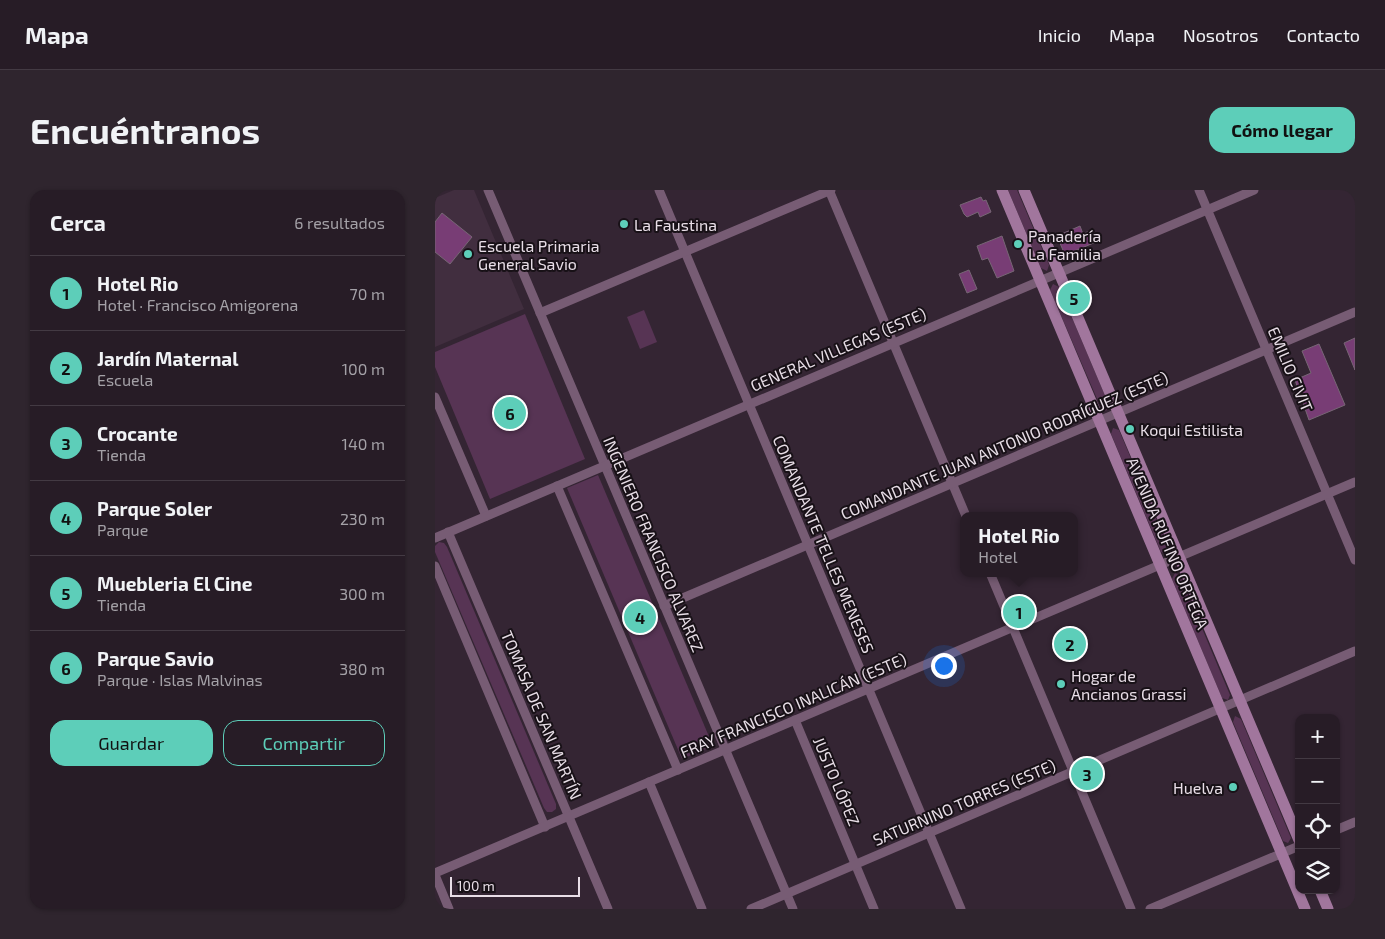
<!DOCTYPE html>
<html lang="es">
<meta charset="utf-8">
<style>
body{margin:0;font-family:"Exo 2",sans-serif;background:#2f252e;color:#f1f3f6}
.controls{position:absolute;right:15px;bottom:15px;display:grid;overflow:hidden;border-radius:10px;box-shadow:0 1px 4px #0004}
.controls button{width:45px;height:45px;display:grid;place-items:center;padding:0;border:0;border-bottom:1px solid #433a43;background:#271c26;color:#f1f3f6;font:25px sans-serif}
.scale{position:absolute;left:15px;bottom:12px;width:130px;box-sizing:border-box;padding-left:5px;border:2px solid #e8dee7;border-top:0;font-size:14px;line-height:18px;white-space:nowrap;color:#e8dee7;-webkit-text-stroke:4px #181117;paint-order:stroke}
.you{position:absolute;left:508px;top:475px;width:18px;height:18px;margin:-12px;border:4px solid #fff;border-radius:50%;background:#1a73e8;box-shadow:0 0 0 8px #1a73e833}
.badge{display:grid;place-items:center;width:32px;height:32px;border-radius:50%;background:#5dceb9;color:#111;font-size:16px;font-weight:700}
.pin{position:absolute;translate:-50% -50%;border:2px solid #fff;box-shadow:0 1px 5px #0006}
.popup{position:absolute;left:525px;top:322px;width:118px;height:65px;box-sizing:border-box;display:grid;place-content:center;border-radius:10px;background:#271c26;filter:drop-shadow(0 1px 4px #0005);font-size:16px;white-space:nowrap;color:#a4a1a7}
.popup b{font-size:19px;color:#f1f3f6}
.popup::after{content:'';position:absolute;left:50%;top:100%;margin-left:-10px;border:10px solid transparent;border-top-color:#271c26}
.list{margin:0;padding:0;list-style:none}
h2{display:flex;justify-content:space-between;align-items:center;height:65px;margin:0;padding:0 20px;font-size:21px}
h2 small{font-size:16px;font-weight:400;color:#a4a1a7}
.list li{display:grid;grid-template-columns:32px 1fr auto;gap:15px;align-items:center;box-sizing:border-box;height:75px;padding:0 20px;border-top:1px solid #433a43}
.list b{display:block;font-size:19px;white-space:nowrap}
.list p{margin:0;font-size:16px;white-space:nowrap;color:#a4a1a7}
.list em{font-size:16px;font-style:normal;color:#a4a1a7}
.actions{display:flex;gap:10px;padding:15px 20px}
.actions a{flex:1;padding:11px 0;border:1px solid #5dceb9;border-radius:15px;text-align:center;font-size:18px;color:#5dceb9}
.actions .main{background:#5dceb9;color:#111}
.icon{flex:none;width:28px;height:28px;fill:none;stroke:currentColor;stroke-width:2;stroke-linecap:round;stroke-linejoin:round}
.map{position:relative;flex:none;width:920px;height:719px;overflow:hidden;border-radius:15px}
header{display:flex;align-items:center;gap:30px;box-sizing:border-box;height:70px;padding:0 25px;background:#271c26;border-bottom:1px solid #433a43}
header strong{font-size:24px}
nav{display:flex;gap:28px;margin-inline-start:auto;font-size:18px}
.intro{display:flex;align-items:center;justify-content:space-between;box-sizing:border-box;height:120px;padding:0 30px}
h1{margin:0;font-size:35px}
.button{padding:12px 22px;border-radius:15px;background:#5dceb9;color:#111;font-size:18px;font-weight:700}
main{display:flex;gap:30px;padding:0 30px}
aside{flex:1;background:#271c26;border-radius:15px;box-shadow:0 1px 4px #0004}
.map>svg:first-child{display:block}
.built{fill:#412e3f}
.green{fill:#573454}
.building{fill:#783d75;stroke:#776675}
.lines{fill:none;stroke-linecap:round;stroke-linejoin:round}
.street{stroke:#775c74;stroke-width:9}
.secondary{stroke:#a1769d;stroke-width:11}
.poi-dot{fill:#5dceb9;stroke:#181117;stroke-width:2}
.labels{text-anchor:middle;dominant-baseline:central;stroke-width:4;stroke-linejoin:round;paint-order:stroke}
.poi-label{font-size:16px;fill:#e8dee7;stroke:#181117;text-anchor:start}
.street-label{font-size:16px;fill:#e8dee7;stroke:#181117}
</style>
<header>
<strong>Mapa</strong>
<nav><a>Inicio</a><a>Mapa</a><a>Nosotros</a><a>Contacto</a></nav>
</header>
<div class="intro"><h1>Encuéntranos</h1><a class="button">Cómo llegar</a></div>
<main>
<aside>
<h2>Cerca<small>6 resultados</small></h2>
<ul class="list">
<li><span class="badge">1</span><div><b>Hotel Rio</b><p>Hotel · Francisco Amigorena</p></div><em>70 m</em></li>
<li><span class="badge">2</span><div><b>Jardín Maternal</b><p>Escuela</p></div><em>100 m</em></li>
<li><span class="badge">3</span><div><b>Crocante</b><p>Tienda</p></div><em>140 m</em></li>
<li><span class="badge">4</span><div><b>Parque Soler</b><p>Parque</p></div><em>230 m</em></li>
<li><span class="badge">5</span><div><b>Muebleria El Cine</b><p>Tienda</p></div><em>300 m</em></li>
<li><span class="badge">6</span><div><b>Parque Savio</b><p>Parque · Islas Malvinas</p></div><em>380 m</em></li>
</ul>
<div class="actions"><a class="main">Guardar</a><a>Compartir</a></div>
</aside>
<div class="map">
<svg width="920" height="719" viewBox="0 0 920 719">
<rect width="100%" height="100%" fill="#342533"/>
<path class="built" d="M19 0H39L89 119 0 157V8Z"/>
<g class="green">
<path d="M573 0H582L614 75 612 81 606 78Z"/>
<path d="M618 94 624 97 674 215 671 221 666 218 615 100Z"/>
<path d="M209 120 222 152 205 159 192 127Z"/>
<path d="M90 124 150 269 55 309 0 177V162Z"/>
<path d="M678 238 684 240 734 359 732 365 726 362 676 244Z"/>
<path d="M163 285 278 556 247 569 132 298Z"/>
<path d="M4 352 9 353 12 357 121 614V619L117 622H112L109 618 0 362V356Z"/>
<path d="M740 383 745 386 795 505 793 510 787 508 737 389Z"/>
<path d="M800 526 806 529 856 648 853 653 848 651 798 532Z"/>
</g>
<g class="building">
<path d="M546 7 548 11 551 10 556 22 545 27 543 22 532 27 529 24 525 15Z"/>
<path d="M7 23 37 47 15 74 0 62V32Z"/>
<path d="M645 36 648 44 656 40 661 52 630 65 622 46Z"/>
<path d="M567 46 579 81 562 88 553 68 547 70 542 56Z"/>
<path d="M534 80 542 99 532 103 524 84Z"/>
<path d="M920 148V180L909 153Z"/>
<path d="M884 154 910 215 874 230 860 190 876 183 867 161Z"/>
</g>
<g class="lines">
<g class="street">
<path d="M53 0 358 719"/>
<path d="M224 0 526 719"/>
<path d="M394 0 531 326"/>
<path d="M764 0 920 370"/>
<path d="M105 123 396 0"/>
<path d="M0 207 51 326"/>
<path d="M122 296 243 580"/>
<path d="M13 342 173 719"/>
<path d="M0 348 819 0"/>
<path d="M0 376 110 637"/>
<path d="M555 383 696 719"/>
<path d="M229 416 920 122"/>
<path d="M360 530 439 719"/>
<path d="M214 592 267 719"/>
<path d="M901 640 920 632"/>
<path d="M0 683 920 292"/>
<path d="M0 685 14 719"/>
<path d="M316 719 920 461"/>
<path d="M715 719 864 656"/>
</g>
<g class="secondary">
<path d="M567 0 870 719"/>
<path d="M589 0 864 650"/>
<path d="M885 700 893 719"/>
</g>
</g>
<g class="poi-dot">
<circle cx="189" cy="34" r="5"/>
<circle cx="583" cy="54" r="5"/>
<circle cx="33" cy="64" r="5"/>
<circle cx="695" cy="239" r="5"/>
<circle cx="626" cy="494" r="5"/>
<circle cx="798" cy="597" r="5"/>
</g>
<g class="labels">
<g class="poi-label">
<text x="199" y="34">La Faustina</text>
<text x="593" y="45">Panadería<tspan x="593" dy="18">La Familia</tspan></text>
<text x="43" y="55">Escuela Primaria<tspan x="43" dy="18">General Savio</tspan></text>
<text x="705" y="239">Koqui Estilista</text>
<text x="636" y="485">Hogar de<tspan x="636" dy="18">Ancianos Grassi</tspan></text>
<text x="788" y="597" text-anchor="end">Huelva</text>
</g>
<g class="street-label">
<text transform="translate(403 159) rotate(-23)">GENERAL VILLEGAS (ESTE)</text>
<text transform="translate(856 179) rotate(67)">EMILIO CIVIT</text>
<text transform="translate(569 255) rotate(-23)">COMANDANTE JUAN ANTONIO RODRÍGUEZ (ESTE)</text>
<text transform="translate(733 353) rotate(67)">AVENIDA RUFINO ORTEGA</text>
<text transform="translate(219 354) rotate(67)">INGENIERO FRANCISCO ALVAREZ</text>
<text transform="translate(389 354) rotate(67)">COMANDANTE TELLES MENESES</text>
<text transform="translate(358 515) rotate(-23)">FRAY FRANCISCO INALICÁN (ESTE)</text>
<text transform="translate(107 525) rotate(67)">TOMASA DE SAN MARTÍN</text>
<text transform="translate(402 591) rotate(67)">JUSTO LÓPEZ</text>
<text transform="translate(529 612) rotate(-23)">SATURNINO TORRES (ESTE)</text>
</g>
</g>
</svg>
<div class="controls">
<button>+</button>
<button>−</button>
<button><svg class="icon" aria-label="locate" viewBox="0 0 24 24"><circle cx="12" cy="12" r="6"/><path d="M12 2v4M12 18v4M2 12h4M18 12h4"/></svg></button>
<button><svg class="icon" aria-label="layers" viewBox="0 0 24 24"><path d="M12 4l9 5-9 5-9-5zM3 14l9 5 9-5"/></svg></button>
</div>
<div class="scale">100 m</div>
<div class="you"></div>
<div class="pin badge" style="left:584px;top:422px">1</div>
<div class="popup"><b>Hotel Rio</b>Hotel</div>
<div class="pin badge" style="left:635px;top:454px">2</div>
<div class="pin badge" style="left:652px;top:584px">3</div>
<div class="pin badge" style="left:205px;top:427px">4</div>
<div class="pin badge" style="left:639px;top:108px">5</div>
<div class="pin badge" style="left:75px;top:223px">6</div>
</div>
</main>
